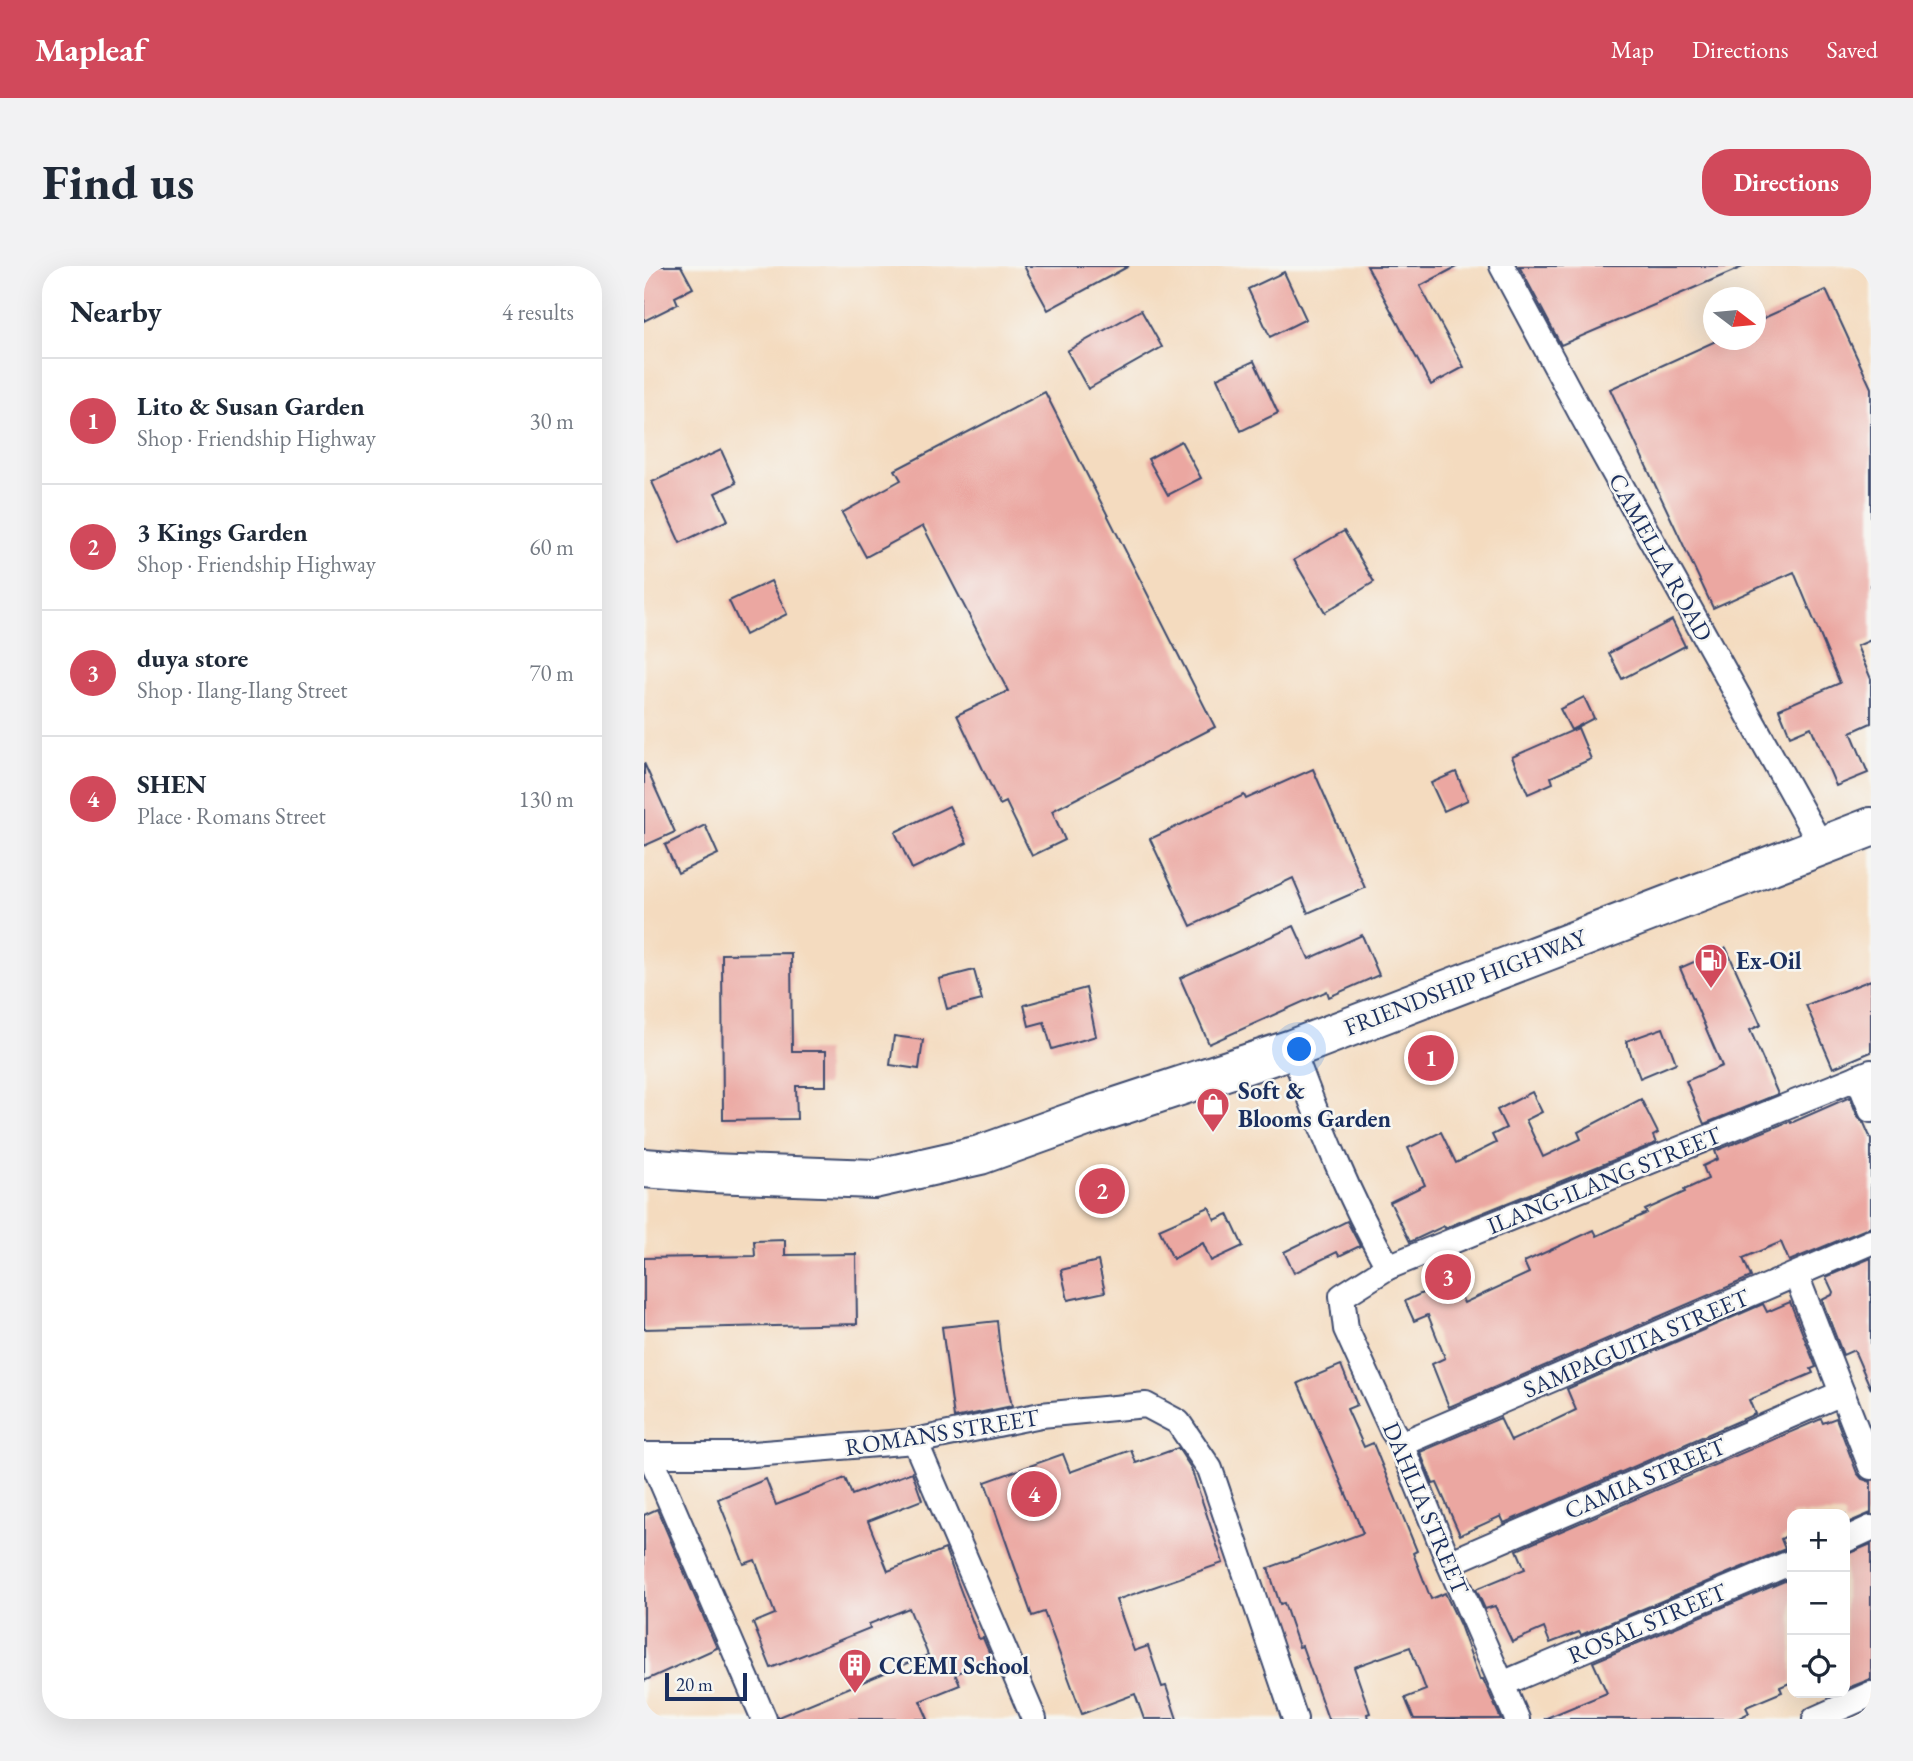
<!DOCTYPE html>
<meta charset="utf-8">
<style>
body{margin:0;font-family:"EB Garamond",serif;background:#f2f2f3;color:#1f2937}
.controls{position:absolute;right:21px;bottom:21px;display:grid;overflow:hidden;border-radius:14px;box-shadow:0 7px 28px #0002}
.controls button{width:63px;height:63px;display:grid;place-items:center;padding:0;border:0;border-bottom:2px solid #e0e1e3;background:#fff;color:#1f2937;font:35px sans-serif}
.compass{position:absolute;left:1059px;top:21px;width:63px;height:63px;border-radius:50%;background:#fff;box-shadow:0 7px 28px #0002;rotate:106deg}
.scale{position:absolute;left:21px;bottom:18px;width:82px;box-sizing:border-box;padding-left:7px;border:4px solid #1b2f5e;border-top:0;font-size:19px;line-height:24px;white-space:nowrap;color:#1b2f5e;-webkit-text-stroke:5px #f6f6f2;paint-order:stroke}
.you{position:absolute;left:656px;top:784px;width:24px;height:24px;margin:-18px;border:5px solid #fff;border-radius:50%;background:#1a73e8;box-shadow:0 0 0 10px #1a73e833}
.badge{display:grid;place-items:center;width:46px;height:46px;border-radius:50%;background:#d1495b;color:#fff;font-size:23px;font-weight:700}
.pin{position:absolute;translate:-50% -50%;border:4px solid #fff;box-shadow:0 2px 7px #0006}
.list{margin:0;padding:0;list-style:none}
h2{display:flex;justify-content:space-between;align-items:center;height:91px;margin:0;padding:0 28px;font-size:30px}
h2 small{font-size:23px;font-weight:400;color:#747a83}
.list li{display:grid;grid-template-columns:46px 1fr auto;gap:21px;align-items:center;box-sizing:border-box;height:126px;padding:0 28px;border-top:2px solid #e0e1e3}
.list b{display:block;font-size:26px;white-space:nowrap}
.list p{margin:0;font-size:23px;white-space:nowrap;color:#747a83}
.list em{font-size:23px;font-style:normal;color:#747a83}
.icon{flex:none;width:38px;height:38px;fill:none;stroke:currentColor;stroke-width:2;stroke-linecap:round;stroke-linejoin:round}
.map{position:relative;flex:none;width:1227px;height:1453px;overflow:hidden;border-radius:28px}
header{display:flex;align-items:center;gap:42px;box-sizing:border-box;height:98px;padding:0 35px;background:#d1495b;color:#fff}
header strong{font-size:33px}
nav{display:flex;gap:38px;margin-inline-start:auto;font-size:24px}
.intro{display:flex;align-items:center;justify-content:space-between;box-sizing:border-box;height:168px;padding:0 42px}
h1{margin:0;font-size:49px}
.button{padding:18px 32px;border-radius:28px;background:#d1495b;color:#fff;font-size:24px;font-weight:700}
main{display:flex;gap:42px;padding:0 42px}
aside{flex:1;background:#fff;border-radius:28px;box-shadow:0 7px 28px #0002}
.map>svg:first-child{display:block}
.building{fill:#eba7a1}
.lines{fill:none;stroke-linecap:round;stroke-linejoin:round}
.minor-casing{stroke:#3c496d;stroke-width:28}
.primary-casing{stroke:#3c496d;stroke-width:42}
.minor{stroke:#fff;stroke-width:24}
.primary{stroke:#fff;stroke-width:38}
.labels{text-anchor:middle;dominant-baseline:central;stroke-width:5;stroke-linejoin:round;paint-order:stroke}
.street-label{font-size:24px;fill:#1b2f5e;stroke:#f6f6f2}
.poi-label{font-size:24px;font-weight:bold;fill:#1b2f5e;stroke:#f6f6f2;text-anchor:start}
</style>
<header>
<strong>Mapleaf</strong>
<nav><a>Map</a><a>Directions</a><a>Saved</a></nav>
</header>
<div class="intro"><h1>Find us</h1><a class="button">Directions</a></div>
<main>
<aside>
<h2>Nearby<small>4 results</small></h2>
<ul class="list">
<li><span class="badge">1</span><div><b>Lito &amp; Susan Garden</b><p>Shop · Friendship Highway</p></div><em>30 m</em></li>
<li><span class="badge">2</span><div><b>3 Kings Garden</b><p>Shop · Friendship Highway</p></div><em>60 m</em></li>
<li><span class="badge">3</span><div><b>duya store</b><p>Shop · Ilang-Ilang Street</p></div><em>70 m</em></li>
<li><span class="badge">4</span><div><b>SHEN</b><p>Place · Romans Street</p></div><em>130 m</em></li>
</ul>
</aside>
<div class="map">
<svg width="1227" height="1453" viewBox="0 0 1227 1453">
<rect width="100%" height="100%" fill="#f6f6f2"/>
<filter id="ink" filterUnits="userSpaceOnUse"><feTurbulence type="fractalNoise" baseFrequency=".0143" numOctaves="2"/><feDisplacementMap in="SourceGraphic" scale="14" xChannelSelector="R" yChannelSelector="G"/><feConvolveMatrix kernelMatrix="1 2 1 2 8 2 1 2 1" color-interpolation-filters="sRGB"/></filter>
<filter id="wash" filterUnits="userSpaceOnUse"><feTurbulence type="fractalNoise" baseFrequency=".00686" numOctaves="4" result="noise"/><feDisplacementMap in="SourceGraphic" scale="28" xChannelSelector="R" yChannelSelector="G"/><feGaussianBlur stdDeviation="1.57" result="paint"/><feColorMatrix in="noise" values="0 0 0 0 0 0 0 0 0 0 0 0 0 0 0 0 0 1.4 0 .05"/><feComposite in="paint" operator="in"/></filter>
<g filter="url(#wash)">
<rect width="100%" height="100%" fill="#f4dbbf"/>
<g id="blocks">
<g class="building">
<path d="M0 0H37L49 22 31 31 34 38 0 55Z"/>
<path d="M380 0H485L404 44Z"/>
<path d="M723 0H814L776 20 820 101 787 119Z"/>
<path d="M875 0H1101L917 79Z"/>
<path d="M640 6 662 53 626 71 604 23Z"/>
<path d="M1182 24 1227 122V374L1213 380 1227 413V457L1207 466 1224 507 1192 520 1167 461 1146 470 1135 443 1196 417 1150 306 1069 342 966 123 1074 74H1111V56Z"/>
<path d="M497 44 518 81 444 123 423 85Z"/>
<path d="M610 95 634 147 597 165 573 112Z"/>
<path d="M401 126 571 461 408 545 421 574 388 590 362 536 356 539 313 449 364 425 279 260 222 291 198 247 257 214 251 204Z"/>
<path d="M537 175 557 212 524 229 504 193Z"/>
<path d="M77 184 92 217 71 227 84 254 36 277 8 216Z"/>
<path d="M700 265 730 316 681 346 650 294Z"/>
<path d="M127 315 143 348 101 369 85 335Z"/>
<path d="M1028 354 1041 380 978 413 965 387Z"/>
<path d="M940 431 950 452 927 464 916 443Z"/>
<path d="M934 462 947 493 907 511 909 517 884 528 868 491Z"/>
<path d="M0 497 31 566 0 580Z"/>
<path d="M669 503 721 622 664 647 649 612 547 660 506 573 600 529 602 533Z"/>
<path d="M812 506 824 534 800 545 787 517Z"/>
<path d="M305 540 323 577 268 603 251 566Z"/>
<path d="M61 559 74 588 34 607 21 579Z"/>
<path d="M650 660 665 693 718 669 735 709 685 731 683 725 565 778 536 712Z"/>
<path d="M1082 682 1117 759 1106 764 1134 828 1060 858 1042 815 1078 800 1036 702Z"/>
<path d="M147 687 148 785H182V820H152L153 853 79 854 78 688Z"/>
<path d="M330 704 338 734 303 743 295 713Z"/>
<path d="M1227 714V786L1189 802 1162 739Z"/>
<path d="M442 722 452 770 408 783 400 756 385 760 380 739Z"/>
<path d="M1019 762 1032 797 996 812 982 775Z"/>
<path d="M250 770 279 774 275 803 246 799Z"/>
<path d="M888 826 898 846 882 854 899 891 937 873 934 866 997 833 1014 867 1009 870 1012 877 801 962 800 960 766 976 746 936 781 919 764 882 797 866 812 897 852 877 848 869 862 862 853 844Z"/>
<path d="M1206 831 1213 849 1220 857 1227 873V961L1145 995 1137 976 1099 992 1107 1011 805 1141 788 1098 801 1092 784 1049 770 1055 761 1035 809 1013 820 1037 885 1007 880 996 950 964 953 970 1003 947 1001 944 1041 926 1040 924 1064 913 1059 900 1074 893 1071 885 1146 855 1147 857Z"/>
<path d="M565 941 571 954 584 948 599 980 567 995 559 977 529 993 515 963Z"/>
<path d="M703 955 716 980 695 990 693 986 650 1007 640 986Z"/>
<path d="M141 974V989L212 988 213 1058 0 1063V992L111 990 110 975Z"/>
<path d="M1227 992V1123L1210 1084 1199 1089 1178 1034 1188 1029 1189 1026 1182 1011Z"/>
<path d="M454 995 461 1026 424 1034 417 1004Z"/>
<path d="M1146 1036 1172 1101 1167 1103 1169 1107 1105 1134 1111 1148 860 1257 857 1250 816 1269 793 1217 789 1218 776 1186 856 1152 867 1175 932 1144 923 1123 1119 1038 1123 1046Z"/>
<path d="M353 1055 356 1084 368 1140 310 1152 298 1061Z"/>
<path d="M697 1099 713 1139 703 1143 720 1181 729 1177 773 1285 769 1287 787 1333 801 1327 816 1359 836 1414 839 1413 857 1453H770L761 1432 782 1424 766 1381 710 1401 726 1447 723 1448 724 1453H684L658 1380 655 1381 640 1337 636 1338 624 1302 719 1267 654 1117Z"/>
<path d="M1192 1152 1213 1207 1218 1213 1227 1216V1247L1201 1258V1248H1148V1267L1137 1273 1141 1283 937 1369 935 1366 906 1377 900 1362 868 1376 851 1340 841 1343 832 1323 881 1303 873 1284 1177 1153 1179 1157Z"/>
<path d="M534 1182 547 1202 579 1297 472 1334 490 1385 504 1380 518 1421 522 1420 533 1453H500L491 1428 438 1448 400 1346 388 1350 341 1216 419 1188 426 1206 487 1184 492 1197Z"/>
<path d="M268 1206 278 1234 224 1255 244 1305 301 1283 335 1373 339 1372 348 1393 311 1408 316 1419 276 1435 284 1453H135L134 1451 284 1389 265 1342 225 1358 226 1362 127 1402 109 1357 131 1348 111 1294 100 1298 74 1233 122 1213 132 1239 201 1212 208 1229Z"/>
<path d="M13 1243 73 1382 0 1415V1249Z"/>
<path d="M1227 1278V1413L1201 1423V1289Z"/>
<path d="M1148 1312V1416L1136 1421 1138 1426 1102 1441 1105 1447 1093 1453H900L963 1427 949 1396Z"/>
</g>
</g>
</g>
<g filter="url(#ink)">
<use href="#blocks" fill-opacity="0" stroke="#3c496d" stroke-width="2"/>
<g class="lines">
<defs>
<g id="minor">
<path d="M858 0 939 151 1178 581"/>
<path d="M648 783C676 859 704 930 744 1001"/>
<path d="M1214 811 1227 844"/>
<path d="M1152 1009 1227 1201"/>
<path d="M271 1175 390 1453"/>
<path d="M757 1178 1227 976"/>
<path d="M0 1189H96L271 1175 397 1149 502 1139 534 1156 566 1203 651 1453"/>
<path d="M6 1189 120 1453"/>
<path d="M1201 1274 1227 1262"/>
<path d="M805 1297 1198 1127"/>
<path d="M858 1418 1148 1296"/>
<path d="M873 1453 805 1297 757 1178 748 1164 702 1063 698 1030 744 1001 1227 806"/>
<path d="M1171 1453 1227 1428"/>
</g>
<path id="primary" d="M0 902 66 907 230 913 336 889 445 850 648 783 1227 561"/>
</defs>
<use href="#minor" class="minor-casing"/>
<use href="#primary" class="primary-casing"/>
<use href="#minor" class="minor"/>
<use href="#primary" class="primary"/>
</g>
</g>
<defs>
<symbol id="fuel-pin" viewBox="-11 -11 22 30"><path d="M0 17L-7.5 6A9.5 9.5 0 1 1 7.5 6Z" fill="#d1495b" stroke="#f6f6f2"/><path d="M-5.5-6h7V0h2V4h1.3V-2.5L3-4.5l.8-.8L6-3V5H2.5V1h-1V6h-7ZM-4.2-4.7v3.2H.2V-4.7Z" fill="#fff"/></symbol>
<symbol id="shop-pin" viewBox="-11 -11 22 30"><path d="M0 17L-7.5 6A9.5 9.5 0 1 1 7.5 6Z" fill="#d1495b" stroke="#f6f6f2"/><path d="M-5-2.5h2.3a2.7 3.5 0 0 1 5.4 0H5L5.5 6h-11ZM-1.5-2.5h3a1.5 2.3 0 0 0-3 0Z" fill="#fff"/></symbol>
<symbol id="building-pin" viewBox="-11 -11 22 30"><path d="M0 17L-7.5 6A9.5 9.5 0 1 1 7.5 6Z" fill="#d1495b" stroke="#f6f6f2"/><path d="M-4-6H4V6H1V3H-1V6H-4ZM-2.5-4.3h1.7v1.8h-1.7ZM.8-4.3h1.7v1.8H.8ZM-2.5-1h1.7V.8h-1.7ZM.8-1h1.7V.8H.8Z" fill="#fff"/></symbol>
</defs>
<g fill-rule="evenodd">
<use href="#fuel-pin" x="1048" y="675" width="38" height="52"/>
<use href="#shop-pin" x="550" y="819" width="38" height="52"/>
<use href="#building-pin" x="192" y="1380" width="38" height="52"/>
</g>
<g class="labels">
<g class="street-label">
<text transform="translate(1017 291) rotate(61)">CAMELLA ROAD</text>
<text transform="translate(821 716) rotate(-21)">FRIENDSHIP HIGHWAY</text>
<text transform="translate(960 914) rotate(-22)">ILANG-ILANG STREET</text>
<text transform="translate(992 1077) rotate(-23)">SAMPAGUITA STREET</text>
<text transform="translate(298 1166) rotate(-9)">ROMANS STREET</text>
<text transform="translate(1001 1212) rotate(-23)">CAMIA STREET</text>
<text transform="translate(782 1242) rotate(67)">DAHLIA STREET</text>
<text transform="translate(1003 1357) rotate(-23)">ROSAL STREET</text>
</g>
<g class="poi-label">
<text x="1092" y="694">Ex-Oil</text>
<text x="594" y="824">Soft &amp;<tspan x="594" dy="28">Blooms Garden</tspan></text>
<text x="235" y="1399">CCEMI School</text>
</g>
</g>
</svg>
<div class="controls">
<button>+</button>
<button>−</button>
<button><svg class="icon" aria-label="locate" viewBox="0 0 24 24"><circle cx="12" cy="12" r="6"/><path d="M12 2v4M12 18v4M2 12h4M18 12h4"/></svg></button>
</div>
<svg class="compass" viewBox="-18 -18 36 36"><path d="M0-13l5 13h-10z" fill="#e53935"/><path d="M0 13l5-13h-10z" fill="#747a83"/></svg>
<div class="scale">20 m</div>
<div class="you"></div>
<div class="pin badge" style="left:787px;top:792px">1</div>
<div class="pin badge" style="left:458px;top:925px">2</div>
<div class="pin badge" style="left:804px;top:1011px">3</div>
<div class="pin badge" style="left:390px;top:1228px">4</div>
</div>
</main>
